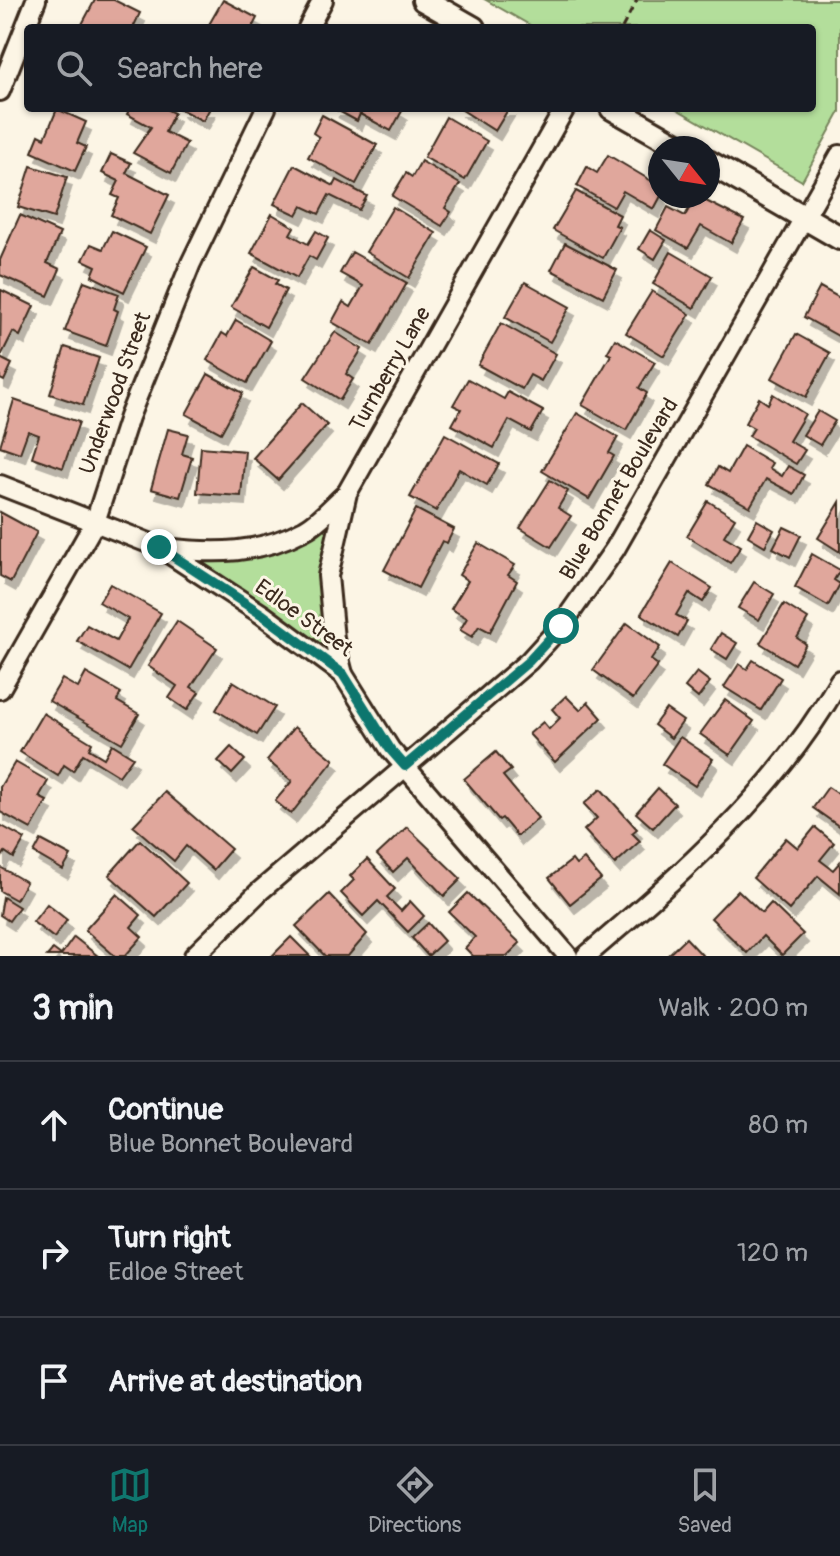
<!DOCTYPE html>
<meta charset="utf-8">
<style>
body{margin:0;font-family:Pangolin,sans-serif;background:#20242c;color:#f1f3f6}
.compass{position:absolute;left:648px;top:136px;width:72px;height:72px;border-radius:50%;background:#171b24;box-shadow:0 2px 6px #0004;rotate:120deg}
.stop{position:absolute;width:24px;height:24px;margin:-18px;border:6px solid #0f766e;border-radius:50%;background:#fff}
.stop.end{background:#0f766e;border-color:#fff;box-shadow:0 2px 8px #0008}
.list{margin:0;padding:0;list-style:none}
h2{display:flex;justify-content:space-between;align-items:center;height:104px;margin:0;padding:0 32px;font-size:34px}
h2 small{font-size:26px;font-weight:400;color:#9ea1a6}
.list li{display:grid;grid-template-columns:52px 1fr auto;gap:24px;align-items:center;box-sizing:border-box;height:128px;padding:0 32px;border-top:2px solid #363941}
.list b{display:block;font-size:30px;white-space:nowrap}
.list p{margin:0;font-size:26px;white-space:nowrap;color:#9ea1a6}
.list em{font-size:26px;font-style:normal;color:#9ea1a6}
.icon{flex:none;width:44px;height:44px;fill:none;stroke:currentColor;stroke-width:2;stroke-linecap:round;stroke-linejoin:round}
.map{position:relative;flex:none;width:840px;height:956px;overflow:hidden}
.search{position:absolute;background:#171b24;box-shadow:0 2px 6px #0004;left:24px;right:24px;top:24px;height:88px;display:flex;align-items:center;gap:20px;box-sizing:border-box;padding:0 28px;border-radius:8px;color:#9ea1a6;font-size:30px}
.sheet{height:488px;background:#171b24}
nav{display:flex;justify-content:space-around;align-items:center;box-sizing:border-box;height:112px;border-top:2px solid #363941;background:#171b24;font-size:22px;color:#9ea1a6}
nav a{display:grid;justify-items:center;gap:4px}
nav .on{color:#0f766e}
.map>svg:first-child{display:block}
.green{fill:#b3de9b;stroke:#77845c;stroke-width:2}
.building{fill:#e0a79c;stroke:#3b2a1e;stroke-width:2;filter:url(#shadow)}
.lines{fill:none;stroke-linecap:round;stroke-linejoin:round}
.minor-casing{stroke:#3b2a1e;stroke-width:24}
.tertiary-casing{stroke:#3b2a1e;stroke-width:28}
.path{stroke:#3b2a1e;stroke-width:3;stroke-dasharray:8 6;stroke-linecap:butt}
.minor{stroke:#fcf5e5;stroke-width:18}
.tertiary{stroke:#fcf5e5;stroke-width:22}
.route{stroke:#0f766e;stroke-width:10}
.labels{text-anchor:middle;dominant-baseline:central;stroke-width:6;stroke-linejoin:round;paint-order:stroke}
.street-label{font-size:22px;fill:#3b2a1e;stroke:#fcf5e5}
</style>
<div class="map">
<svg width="840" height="956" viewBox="0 0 840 956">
<defs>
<filter id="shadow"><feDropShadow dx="5" dy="9" stdDeviation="0" flood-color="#0004"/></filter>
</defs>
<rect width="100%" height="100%" fill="#fcf5e5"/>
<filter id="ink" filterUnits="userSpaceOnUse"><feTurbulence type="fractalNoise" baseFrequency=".0125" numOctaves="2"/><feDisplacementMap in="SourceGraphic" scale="16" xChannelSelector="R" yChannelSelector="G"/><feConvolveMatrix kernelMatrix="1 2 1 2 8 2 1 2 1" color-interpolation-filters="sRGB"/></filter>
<g filter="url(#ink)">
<g class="green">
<path d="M486 0H840V112L802 181 675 108H812V28H535Z"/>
<path d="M347 493 328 576 343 674 159 547 266 545Z"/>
</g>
<g class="building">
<path d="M95 0H114L140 13 133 28H80Z"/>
<path d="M223 0 257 18 252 28H207Z"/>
<path d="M130 108H164L174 113 165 132 187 143 171 173 133 153 151 127 127 114Z"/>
<path d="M178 108H210L203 121Z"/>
<path d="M333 108H397L402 111 391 131 360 114 357 121Z"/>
<path d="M459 108H509L495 131Z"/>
<path d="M57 109 86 122 77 143 86 147 75 171 32 152 39 135 45 138Z"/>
<path d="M322 115 377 145 356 184 308 157 319 137 313 133Z"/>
<path d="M446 117 487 141 465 180 424 157Z"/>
<path d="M111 154 131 163 126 173 169 195 150 234 111 215 119 198 112 195 119 181 102 173Z"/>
<path d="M608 155 660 186 661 196 654 209 623 191 614 207 577 186 587 167 597 173Z"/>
<path d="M421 161 460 184 445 208 451 212 442 226 392 196 406 173 412 177Z"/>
<path d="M294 165 334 186 337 180 367 196 359 210 329 195 319 214 302 206 297 215 274 204Z"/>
<path d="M31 166 67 177 54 218 18 207Z"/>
<path d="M576 191 620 215 615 225 620 227 603 258 553 230Z"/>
<path d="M696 196 744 220 731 243 701 226 688 248 656 230 668 207 685 216Z"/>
<path d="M393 207 436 233 409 278 366 252Z"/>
<path d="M272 214 294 227 290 234 308 244 316 231 328 238 316 260 309 256 297 278 251 253Z"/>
<path d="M20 215 60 233 47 263 60 269 48 296 0 275V260Z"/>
<path d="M650 230 666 240 655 259 639 249Z"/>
<path d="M112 231 146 247 124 292 92 276 96 266 83 260 91 244 103 249Z"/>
<path d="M565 243 617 270 603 297 551 270Z"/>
<path d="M352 252 407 283 372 345 332 322 343 302 351 307 363 286 340 273Z"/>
<path d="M671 252 712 276 694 308 653 284Z"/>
<path d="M254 267 278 280 275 284 286 290 266 327 231 307Z"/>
<path d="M84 281 119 294 114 309 118 311 106 346 65 331Z"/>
<path d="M525 282 570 307 550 342 505 317Z"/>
<path d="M820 287 840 298V337L804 317Z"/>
<path d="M1 290 34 306 20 336 13 332 0 358Z"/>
<path d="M652 291 690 314 664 356 626 333Z"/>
<path d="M236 320 271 341 247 383 207 360 222 333 227 336Z"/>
<path d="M501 323 556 354 541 381 530 375 522 389 478 365Z"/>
<path d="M335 332 362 349 346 374 353 379 340 400 305 378Z"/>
<path d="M796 334 830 353 806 397 772 378Z"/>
<path d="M615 339 655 362 639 388 647 393 626 430 582 405 611 355 607 353Z"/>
<path d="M65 347 99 358 83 405 50 394Z"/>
<path d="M0 358 12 364 4 381 0 379Z"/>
<path d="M208 374 243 393 221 433 186 414Z"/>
<path d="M468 379 504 399 508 392 543 411 531 432 509 420 494 448 452 425 461 409 453 405Z"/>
<path d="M773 394 805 414 789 441 805 450 796 464 749 436 754 428 745 423 759 398 768 404Z"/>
<path d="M14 400 79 422 63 468 32 457 39 435 28 431 20 453 0 446Z"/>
<path d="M302 403 327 425 278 480 253 458Z"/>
<path d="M818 411 835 421 820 445 803 435Z"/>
<path d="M577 413 618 437 609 453 614 456 589 499 542 471Z"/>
<path d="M168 429 188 434 182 454 192 457 180 497 151 489Z"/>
<path d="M445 434 499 464 487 485 459 469 436 511 410 497Z"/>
<path d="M743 446 772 463 769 468 782 476 788 466 804 475 794 494 766 479 750 507 709 484 718 467 728 473Z"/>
<path d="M201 447 245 451 241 496 197 493Z"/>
<path d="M550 480 568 491 558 508 571 516 551 547 520 528Z"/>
<path d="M708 501 735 518 724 536 741 546 730 563 687 536Z"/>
<path d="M840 502V552L818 538Z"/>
<path d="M416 509 454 529 447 543 442 541 418 588 384 570Z"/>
<path d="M0 512 37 532 11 582 0 576Z"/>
<path d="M757 520 774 530 765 546 748 536Z"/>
<path d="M784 527 801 535 790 557 773 548Z"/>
<path d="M478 543 515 565 508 575 517 581 490 632 479 626 472 637 460 630 467 618 451 609 468 581 459 575Z"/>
<path d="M812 554 840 570 834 580 840 584 828 606 795 587Z"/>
<path d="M672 563 712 588 703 602 689 593 676 615 687 621 678 637 641 614Z"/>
<path d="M754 582 774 594 759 620 738 608Z"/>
<path d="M110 584 161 613 128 670 77 641 87 625 116 641 128 619 99 602Z"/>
<path d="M784 604 808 619 797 638 806 644 794 664 760 643Z"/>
<path d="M177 621 217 648 191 687 199 692 187 710 169 698 177 686 148 666Z"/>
<path d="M627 623 660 647 651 660 658 665 633 699 593 670Z"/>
<path d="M721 633 737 643 727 659 711 649Z"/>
<path d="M753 660 781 678 761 710 724 687 739 664 747 669Z"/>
<path d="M697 672 710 682 698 698 685 687Z"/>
<path d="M86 673 121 693 117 701 139 714 122 743 49 701 62 679 78 688Z"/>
<path d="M233 681 275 707 257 735 216 710Z"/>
<path d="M566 696 580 710 588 702 602 718 555 762 529 734 543 722 549 729 560 718 552 709Z"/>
<path d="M725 700 754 721 730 755 700 734Z"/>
<path d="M666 709 683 721 671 738 654 725Z"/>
<path d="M43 713 92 743 89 749 104 758 112 744 133 757 119 776 83 754 73 771 64 765 58 776 20 752Z"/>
<path d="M294 727 334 760 291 814 275 801 292 781 267 760Z"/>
<path d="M680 737 713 759 695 786 662 764Z"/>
<path d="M231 747 245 760 232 774 218 761Z"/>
<path d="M496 752 511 770 503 776 538 818 517 836 502 818 499 820 464 779Z"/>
<path d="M15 762 48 781 39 797 47 801 31 829 0 812V787Z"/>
<path d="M828 787 837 793 840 789V827L813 808Z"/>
<path d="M658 788 675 804 653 828 636 813Z"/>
<path d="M601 789 637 829 632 833 640 841 615 864 584 830 597 818 584 804Z"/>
<path d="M165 792 231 849 213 870 186 846 174 861 133 826Z"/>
<path d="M0 825 25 839 14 858 5 852 0 860Z"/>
<path d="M407 827 461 879 444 896 408 858 393 872 377 855Z"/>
<path d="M815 827 834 843 820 860 833 870 840 862V894L818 876 789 910 753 878 786 838 798 848Z"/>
<path d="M41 840 71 856 63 870 34 853Z"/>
<path d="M140 840 187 883 156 917 109 875Z"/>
<path d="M367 859 395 889 387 897 401 911 410 901 424 916 408 932 378 901 363 916 341 893 354 880 350 876Z"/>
<path d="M584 859 601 879 570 904 549 878 572 860 576 865Z"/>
<path d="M0 867 26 882 16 900 0 891Z"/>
<path d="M738 890 762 913 771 903 803 934 782 955 763 936 747 953 711 918Z"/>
<path d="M468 893 520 943 507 956H473L465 948 475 937 449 912Z"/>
<path d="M117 894 141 915 131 927 142 937 125 956H115L85 930Z"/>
<path d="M329 894 367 934 348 956H325L296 926Z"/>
<path d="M3 897 19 907 9 921 0 915Z"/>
<path d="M47 904 67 920 54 938 33 922Z"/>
<path d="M428 923 444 941 428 956 412 938Z"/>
<path d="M74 937 98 956H47L53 949 61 955Z"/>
<path d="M291 937 310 956H272Z"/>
<path d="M686 938 703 956H667Z"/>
</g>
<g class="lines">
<defs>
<g id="minor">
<path d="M308 28 323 0"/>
<path d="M0 91 36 0"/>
<path d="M0 485 159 547 263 615 343 674 390 749 568 956"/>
<path d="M166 548C215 554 259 554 304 530 320 522 333 505 346 494"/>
<path d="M343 674 334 639 328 576 347 493 565 108"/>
<path d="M0 689 95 522 129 417 191 263 266 108"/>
<path d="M194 956 260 891 529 661 561 626 615 549 840 155"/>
<path d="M586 956C682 874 777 791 840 680"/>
</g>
<g id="tertiary">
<path d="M424 0 473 28"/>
<path d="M612 108 682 148"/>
<path d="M708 162 840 238"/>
</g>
</defs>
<use href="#minor" class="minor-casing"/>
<use href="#tertiary" class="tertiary-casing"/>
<path class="path" d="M622 28 637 0"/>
<use href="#minor" class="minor"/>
<use href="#tertiary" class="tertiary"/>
</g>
</g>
<g class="lines" filter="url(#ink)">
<path class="route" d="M159 547 263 615 343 674 390 749 405 766 529 661 561 626"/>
</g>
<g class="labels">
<g class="street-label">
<text transform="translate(390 369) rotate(-60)">Turnberry Lane</text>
<text transform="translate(115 393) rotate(-70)">Underwood Street</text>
<text transform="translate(619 489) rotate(-59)">Blue Bonnet Boulevard</text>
<text transform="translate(304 618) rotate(36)">Edloe Street</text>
</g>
</g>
</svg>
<svg class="compass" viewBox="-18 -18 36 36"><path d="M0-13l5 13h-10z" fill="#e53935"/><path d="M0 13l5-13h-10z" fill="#9ea1a6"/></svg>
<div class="stop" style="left:561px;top:626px"></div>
<div class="stop end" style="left:159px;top:547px"></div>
<div class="search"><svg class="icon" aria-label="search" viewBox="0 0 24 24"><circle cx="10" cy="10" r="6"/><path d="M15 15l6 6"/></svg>Search here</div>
</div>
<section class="sheet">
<h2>3 min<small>Walk · 200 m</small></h2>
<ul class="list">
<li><svg class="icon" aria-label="ahead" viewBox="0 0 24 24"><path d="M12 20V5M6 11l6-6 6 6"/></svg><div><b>Continue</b><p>Blue Bonnet Boulevard</p></div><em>80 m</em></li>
<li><svg class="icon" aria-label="right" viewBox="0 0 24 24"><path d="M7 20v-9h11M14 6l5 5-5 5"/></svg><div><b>Turn right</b><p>Edloe Street</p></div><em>120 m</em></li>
<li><svg class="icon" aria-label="arrive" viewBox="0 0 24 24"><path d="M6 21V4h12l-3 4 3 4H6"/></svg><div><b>Arrive at destination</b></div></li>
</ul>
</section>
<nav>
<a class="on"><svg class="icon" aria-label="map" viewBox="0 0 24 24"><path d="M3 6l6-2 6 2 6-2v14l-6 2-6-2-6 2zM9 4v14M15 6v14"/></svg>Map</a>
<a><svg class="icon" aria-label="directions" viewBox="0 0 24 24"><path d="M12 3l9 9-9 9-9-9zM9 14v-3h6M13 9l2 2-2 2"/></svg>Directions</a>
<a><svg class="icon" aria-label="saved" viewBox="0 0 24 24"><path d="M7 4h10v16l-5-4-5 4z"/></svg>Saved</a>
</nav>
